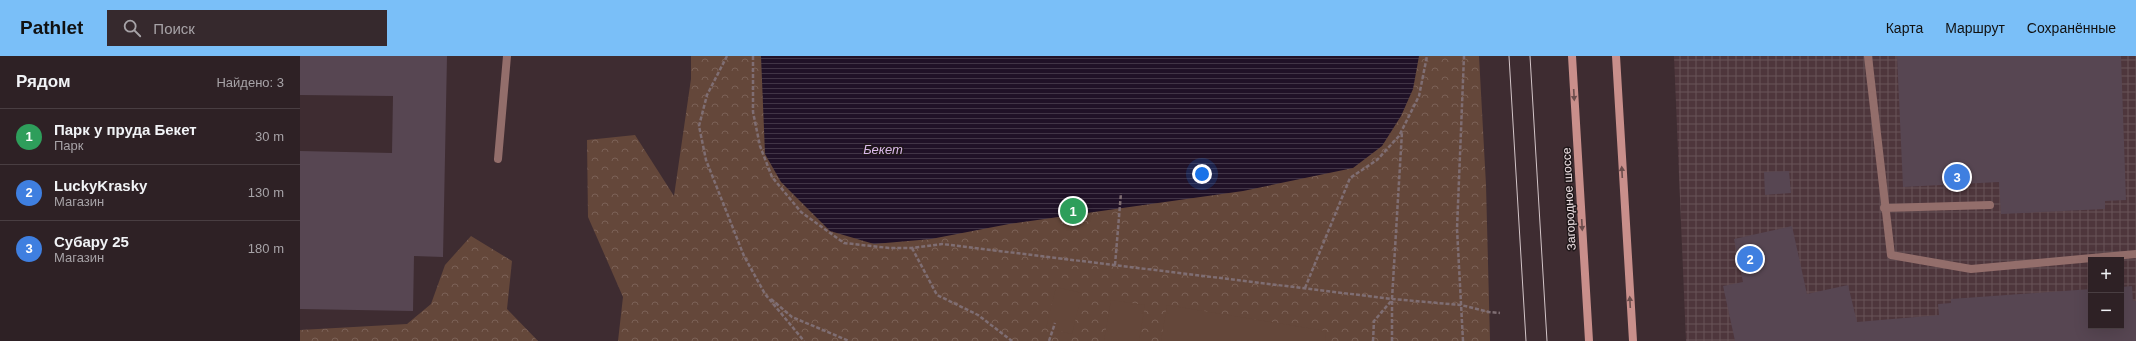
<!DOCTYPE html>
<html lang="ru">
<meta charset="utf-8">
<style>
body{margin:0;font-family:Arial,sans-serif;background:#36292d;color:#f1f3f6}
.controls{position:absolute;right:12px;bottom:12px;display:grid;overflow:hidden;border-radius:0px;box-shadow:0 4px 16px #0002}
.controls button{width:36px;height:36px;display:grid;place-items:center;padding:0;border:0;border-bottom:1px solid #493e42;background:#2e2125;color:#f1f3f6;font:20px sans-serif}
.you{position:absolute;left:902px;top:118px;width:14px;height:14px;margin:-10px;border:3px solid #fff;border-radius:50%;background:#1a73e8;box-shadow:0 0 0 6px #1a73e833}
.badge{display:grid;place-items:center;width:26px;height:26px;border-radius:50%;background:#7abff8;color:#fff;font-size:13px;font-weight:700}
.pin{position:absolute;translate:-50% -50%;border:2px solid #fff;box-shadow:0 1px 4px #0006}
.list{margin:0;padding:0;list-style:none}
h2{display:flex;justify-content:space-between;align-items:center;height:52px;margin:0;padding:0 16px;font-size:17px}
h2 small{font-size:13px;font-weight:400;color:#a7a3a7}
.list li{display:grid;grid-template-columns:26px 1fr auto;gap:12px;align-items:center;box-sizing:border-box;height:56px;padding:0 16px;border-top:1px solid #493e42}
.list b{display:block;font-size:15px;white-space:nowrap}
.list p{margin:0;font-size:13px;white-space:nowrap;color:#a7a3a7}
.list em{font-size:13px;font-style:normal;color:#a7a3a7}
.icon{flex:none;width:22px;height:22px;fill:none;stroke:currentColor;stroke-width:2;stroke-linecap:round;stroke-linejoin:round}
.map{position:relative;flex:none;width:1836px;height:285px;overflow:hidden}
header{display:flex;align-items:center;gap:24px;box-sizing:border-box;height:56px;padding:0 20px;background:#7abff8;color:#111}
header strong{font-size:19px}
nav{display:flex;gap:22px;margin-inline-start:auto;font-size:14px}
.search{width:280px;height:36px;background:#36292d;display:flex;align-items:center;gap:10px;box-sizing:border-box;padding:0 14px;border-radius:0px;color:#a7a3a7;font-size:15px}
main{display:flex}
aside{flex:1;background:#2e2125}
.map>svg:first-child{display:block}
.industrial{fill:url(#industrial-grid);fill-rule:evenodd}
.forest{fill:url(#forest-crowns)}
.pitch{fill:#64473a}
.water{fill:url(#water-rules)}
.building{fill:#574652}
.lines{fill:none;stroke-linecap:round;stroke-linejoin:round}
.path{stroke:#7f6e73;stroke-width:2.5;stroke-dasharray:4 2;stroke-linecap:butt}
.service{stroke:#936e6b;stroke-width:8}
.secondary{stroke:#c98f8b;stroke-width:8}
.tram{stroke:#d3c5c8;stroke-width:1}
.oneway{fill:#6b4d4c}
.labels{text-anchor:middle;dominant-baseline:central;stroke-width:3;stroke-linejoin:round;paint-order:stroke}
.street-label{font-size:12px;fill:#f1e4e7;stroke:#1f1719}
.water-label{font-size:13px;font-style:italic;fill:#dab9ea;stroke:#1f1719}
</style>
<header>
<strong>Pathlet</strong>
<div class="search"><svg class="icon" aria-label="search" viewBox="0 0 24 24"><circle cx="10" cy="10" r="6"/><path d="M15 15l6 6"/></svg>Поиск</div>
<nav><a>Карта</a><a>Маршрут</a><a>Сохранённые</a></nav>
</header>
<main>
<aside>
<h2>Рядом<small>Найдено: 3</small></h2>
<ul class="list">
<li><span class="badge" style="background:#2e9e5b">1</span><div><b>Парк у пруда Бекет</b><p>Парк</p></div><em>30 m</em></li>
<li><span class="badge" style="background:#3f7fe0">2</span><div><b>LuckyKrasky</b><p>Магазин</p></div><em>130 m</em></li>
<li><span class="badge" style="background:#3f7fe0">3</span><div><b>Субару 25</b><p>Магазин</p></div><em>180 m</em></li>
</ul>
</aside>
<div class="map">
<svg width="1836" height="285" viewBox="0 0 1836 285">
<defs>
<pattern id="industrial-grid" width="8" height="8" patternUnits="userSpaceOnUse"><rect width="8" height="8" fill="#4e363c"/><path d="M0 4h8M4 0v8" fill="none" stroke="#685358"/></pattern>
<pattern id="forest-crowns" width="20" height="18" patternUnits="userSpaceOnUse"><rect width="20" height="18" fill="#64473a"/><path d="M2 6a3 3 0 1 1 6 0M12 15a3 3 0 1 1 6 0" fill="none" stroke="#7b6156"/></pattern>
<pattern id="water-rules" width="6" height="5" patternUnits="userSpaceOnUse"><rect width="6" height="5" fill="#201127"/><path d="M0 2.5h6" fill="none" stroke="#413446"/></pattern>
</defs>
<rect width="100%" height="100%" fill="#3e2c31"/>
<path class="industrial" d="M1374 0H1836V285H1386ZM1791 204H1821V270H1791Z"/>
<g class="forest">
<path d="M391 0H1179L1186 129 1190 285H318L323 241 288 161 287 84 335 79 374 140 391 23Z"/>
<path d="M171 180 212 205 207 253 238 285H0V274L107 268 131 248 145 209Z"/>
</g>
<g class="pitch">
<path d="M756 231 782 237 772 278 746 272Z"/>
<path d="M811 244 845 249 839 285H804Z"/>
<path d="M867 249 1026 275 1025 285H861Z"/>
</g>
<path class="water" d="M461 0H1119L1113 33 1101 60 1082 90 1053 112 943 135 709 168 631 183 574 188 530 175 481 126 465 98Z"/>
<g class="building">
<path d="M0 0H147L143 201 114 200 113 255 0 253V95L92 97 93 40 0 39Z"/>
<path d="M1597 0H1821L1826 144 1805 145V153L1701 158 1699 126 1603 131Z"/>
<path d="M1489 115 1491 137 1465 139 1464 116Z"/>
<path d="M1492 170 1507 238 1548 229 1557 266 1639 259 1638 248 1651 247V243L1791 233V270H1821V231L1832 230 1833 245H1836V285H1435L1423 230 1443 226 1434 183Z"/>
</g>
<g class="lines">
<g class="path">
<path d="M427 0 407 39 399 70 406 104 444 200 465 238 504 285"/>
<path d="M453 0V56L460 90 472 121 501 156 544 187 589 192H612L642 188 1092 243 1161 249 1189 256 1200 257"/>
<path d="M612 192 637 239 678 259 712 285"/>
<path d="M815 209 821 137"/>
<path d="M1005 232 1050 122 1077 104 1099 80 1119 40 1127 0"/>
<path d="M471 243 492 261 549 285"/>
<path d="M749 285 755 267"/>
<path d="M1073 285 1074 265 1092 244"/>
<path d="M1092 285V243L1102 76"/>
<path d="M1163 285 1157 173 1164 0"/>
</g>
<g class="service">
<path d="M1568 0 1591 199 1671 213 1836 198"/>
<path d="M198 103 207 0"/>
<path d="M1584 152 1690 149"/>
</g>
<g class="secondary">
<path d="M1272 0 1289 285"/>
<path d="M1316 0 1333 285"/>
</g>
<g class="tram">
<path d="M1209 0 1226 285"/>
<path d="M1230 0 1247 285"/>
</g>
</g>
<defs><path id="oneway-solid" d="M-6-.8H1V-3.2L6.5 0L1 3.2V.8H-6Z"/></defs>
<g class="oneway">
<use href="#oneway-solid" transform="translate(1274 39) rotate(87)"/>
<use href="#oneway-solid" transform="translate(1322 116) rotate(-93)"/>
<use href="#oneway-solid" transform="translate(1282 169) rotate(87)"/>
<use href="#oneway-solid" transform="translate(1330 246) rotate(-93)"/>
</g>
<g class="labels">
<g class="street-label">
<text transform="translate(1269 143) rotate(-93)">Загородное шоссе</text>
</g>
<g class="water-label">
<text x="583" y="93">Бекет</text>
</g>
</g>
</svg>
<div class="controls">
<button>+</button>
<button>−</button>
</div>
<div class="you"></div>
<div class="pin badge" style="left:773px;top:155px;background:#2e9e5b">1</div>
<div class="pin badge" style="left:1450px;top:203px;background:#3f7fe0">2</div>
<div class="pin badge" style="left:1657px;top:121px;background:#3f7fe0">3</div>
</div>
</main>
